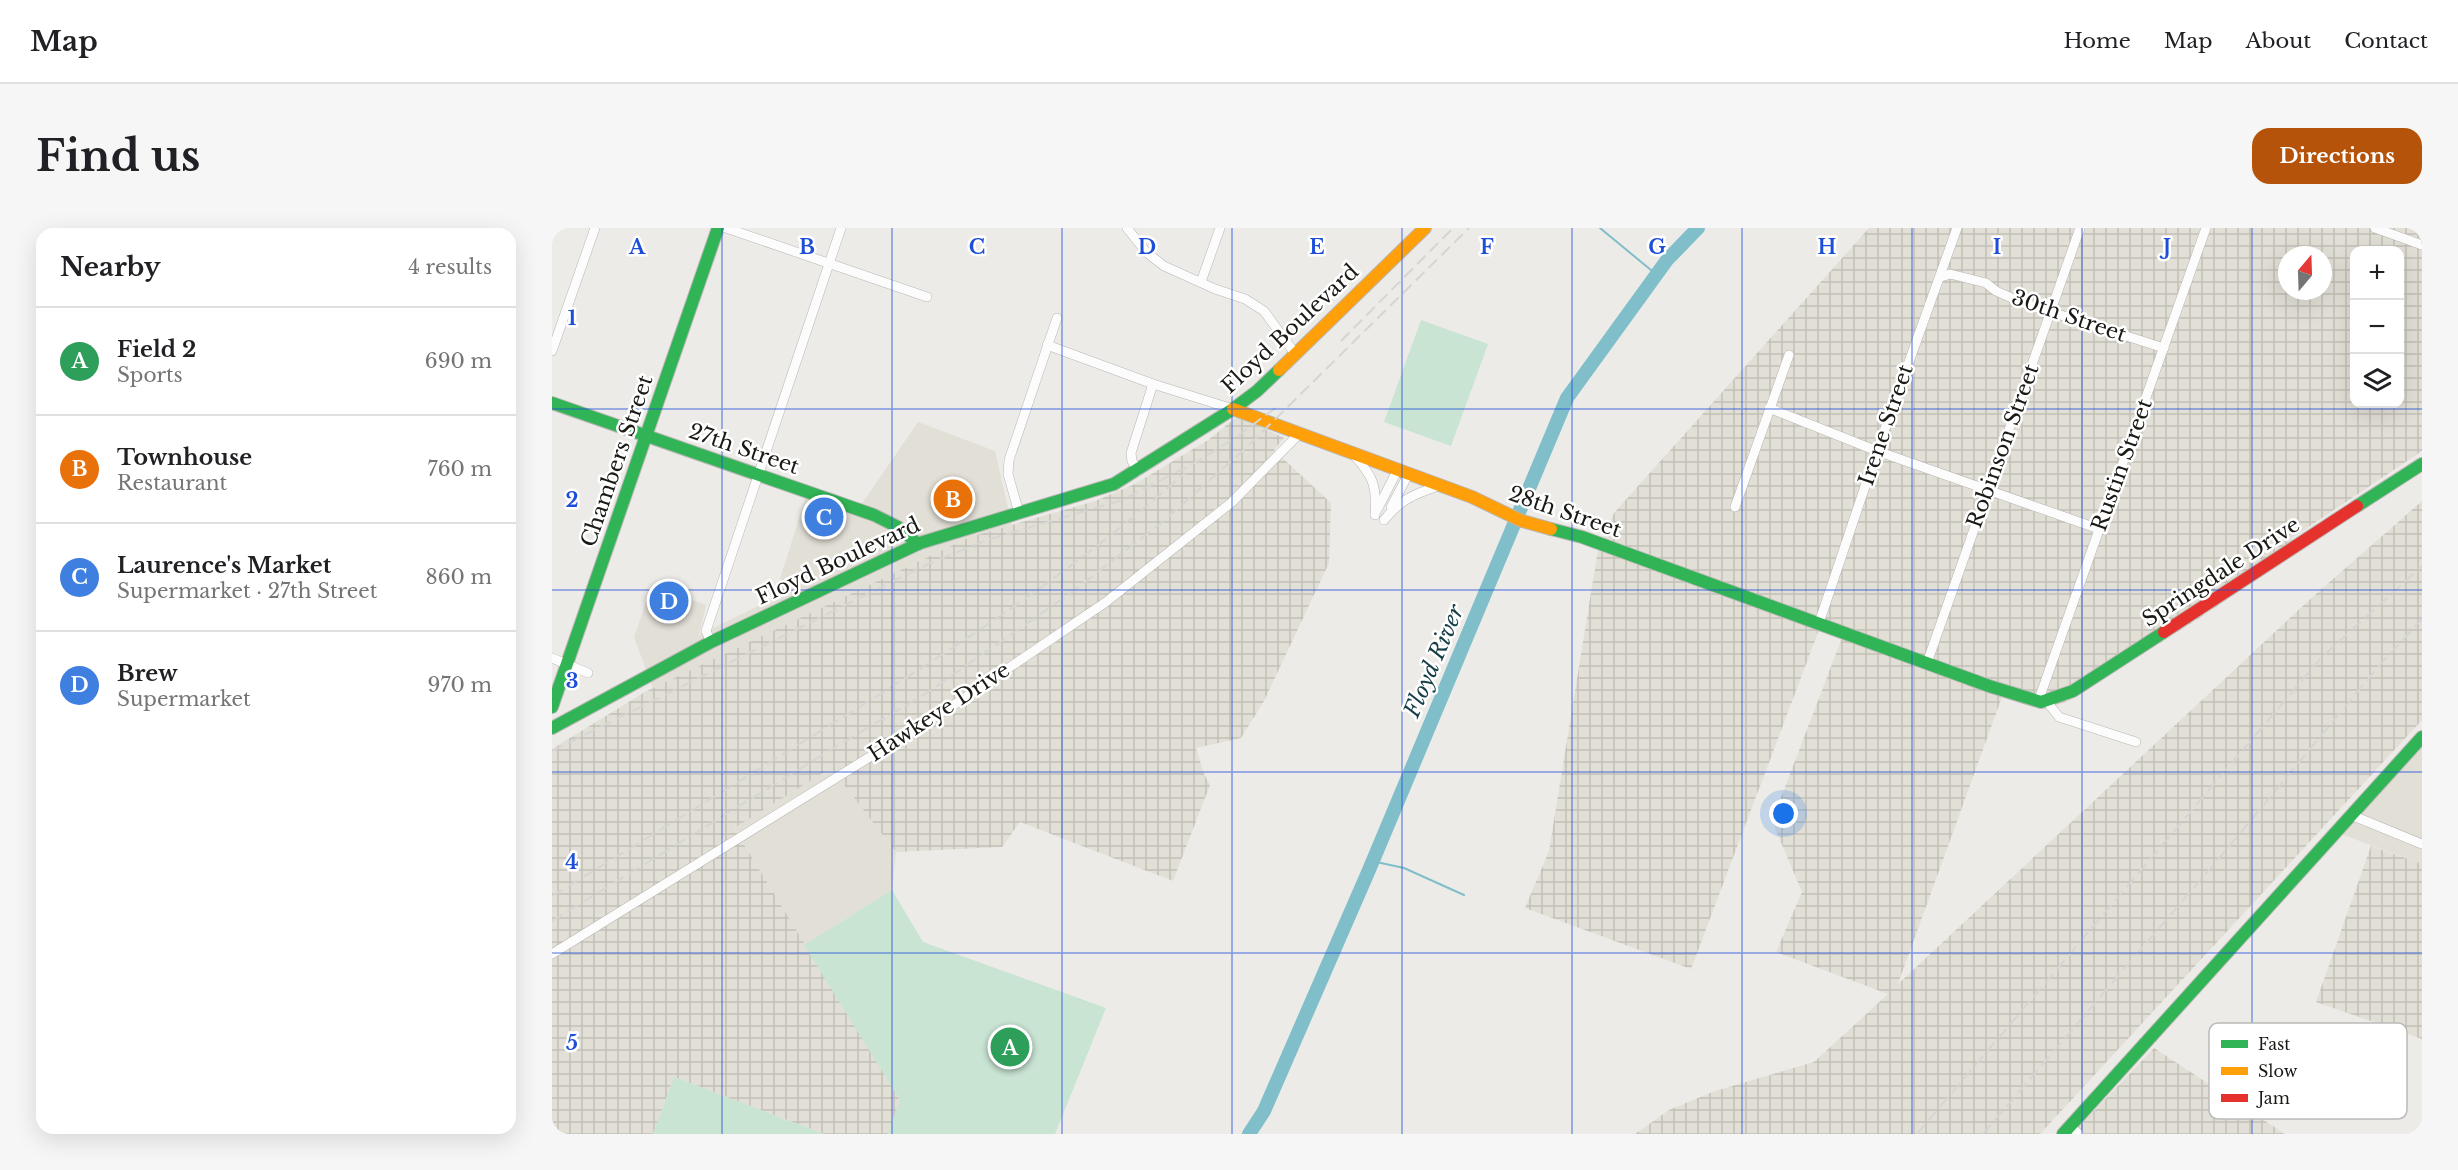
<!DOCTYPE html>
<meta charset="utf-8">
<style>
body{margin:0;font-family:"Libre Baskerville",serif;background:#f6f6f6;color:#202124}
.controls{position:absolute;right:18px;top:18px;display:grid;overflow:hidden;border-radius:12px;box-shadow:0 6px 24px #0002}
.controls button{width:54px;height:54px;display:grid;place-items:center;padding:0;border:0;border-bottom:2px solid #e0e0e0;background:#fff;color:#202124;font:30px sans-serif}
.compass{position:absolute;left:1726px;top:18px;width:54px;height:54px;border-radius:50%;background:#fff;box-shadow:0 6px 24px #0002;rotate:19deg}
.you{position:absolute;left:1232px;top:586px;width:21px;height:21px;margin:-15px;border:4px solid #fff;border-radius:50%;background:#1a73e8;box-shadow:0 0 0 9px #1a73e833}
.badge{display:grid;place-items:center;width:39px;height:39px;border-radius:50%;background:#b45309;color:#fff;font-size:20px;font-weight:700}
.pin{position:absolute;translate:-50% -50%;border:3px solid #fff;box-shadow:0 2px 6px #0006}
.list{margin:0;padding:0;list-style:none}
h2{display:flex;justify-content:space-between;align-items:center;height:78px;margin:0;padding:0 24px;font-size:26px}
h2 small{font-size:20px;font-weight:400;color:#757577}
.list li{display:grid;grid-template-columns:39px 1fr auto;gap:18px;align-items:center;box-sizing:border-box;height:108px;padding:0 24px;border-top:2px solid #e0e0e0}
.list b{display:block;font-size:22px;white-space:nowrap}
.list p{margin:0;font-size:20px;white-space:nowrap;color:#757577}
.list em{font-size:20px;font-style:normal;color:#757577}
.icon{flex:none;width:33px;height:33px;fill:none;stroke:currentColor;stroke-width:2;stroke-linecap:round;stroke-linejoin:round}
.map{position:relative;flex:none;width:1870px;height:906px;overflow:hidden;border-radius:18px}
header{display:flex;align-items:center;gap:36px;box-sizing:border-box;height:84px;padding:0 30px;background:#fff;border-bottom:2px solid #e0e0e0}
header strong{font-size:28px}
nav{display:flex;gap:33px;margin-inline-start:auto;font-size:21px}
.intro{display:flex;align-items:center;justify-content:space-between;box-sizing:border-box;height:144px;padding:0 36px}
h1{margin:0;font-size:42px}
.button{padding:15px 27px;border-radius:18px;background:#b45309;color:#fff;font-size:21px;font-weight:700}
main{display:flex;gap:36px;padding:0 36px}
aside{flex:1;background:#fff;border-radius:18px;box-shadow:0 6px 24px #0002}
.map>svg:first-child{display:block}
.built{fill:#e2dfd6}
.industrial{fill:url(#industrial-grid);fill-rule:evenodd}
.park{fill:#c9e4d3}
.lines{fill:none;stroke-linecap:round;stroke-linejoin:round}
.stream{stroke:#80bec9;stroke-width:2}
.river{stroke:#80bec9;stroke-width:14}
.street-casing{stroke:#b8b7b5;stroke-width:10}
.fast-casing{stroke:#b8b7b5;stroke-width:14}
.slow-casing{stroke:#b8b7b5;stroke-width:14}
.jam-casing{stroke:#b8b7b5;stroke-width:14}
.street{stroke:#fcfcfc;stroke-width:9}
.fast{stroke:#30b455;stroke-width:12}
.slow{stroke:#ff9f0a;stroke-width:12}
.jam{stroke:#e5322d;stroke-width:12}
.rail{stroke:#d5d5d4;stroke-width:2;stroke-dasharray:12 6;stroke-linecap:butt}
.grid{fill:none;stroke:#1d4ed8;stroke-width:1.5;stroke-opacity:0.55}
.labels{text-anchor:middle;dominant-baseline:central;stroke-width:5;stroke-linejoin:round;paint-order:stroke}
.street-label{font-size:21px;fill:#191916;stroke:#fff}
.water-label{font-size:22px;font-style:italic;fill:#153e46;stroke:#fff}
.key{fill:#fff;stroke:#babab9;stroke-width:1.5}
.key-label{font-size:16px;fill:#191916}
.grid-label{font-size:20px;text-anchor:middle;font-weight:bold;fill:#1d4ed8;stroke:#fff;stroke-width:5;stroke-linejoin:round;paint-order:stroke}
</style>
<header>
<strong>Map</strong>
<nav><a>Home</a><a>Map</a><a>About</a><a>Contact</a></nav>
</header>
<div class="intro"><h1>Find us</h1><a class="button">Directions</a></div>
<main>
<aside>
<h2>Nearby<small>4 results</small></h2>
<ul class="list">
<li><span class="badge" style="background:#2e9e5b">A</span><div><b>Field 2</b><p>Sports</p></div><em>690 m</em></li>
<li><span class="badge" style="background:#e8710a">B</span><div><b>Townhouse</b><p>Restaurant</p></div><em>760 m</em></li>
<li><span class="badge" style="background:#3f7fe0">C</span><div><b>Laurence's Market</b><p>Supermarket · 27th Street</p></div><em>860 m</em></li>
<li><span class="badge" style="background:#3f7fe0">D</span><div><b>Brew</b><p>Supermarket</p></div><em>970 m</em></li>
</ul>
</aside>
<div class="map">
<svg width="1870" height="906" viewBox="0 0 1870 906">
<defs>
<pattern id="industrial-grid" width="8" height="8" patternUnits="userSpaceOnUse" patternTransform="scale(1.5)"><rect width="8" height="8" fill="#e2dfd6"/><path d="M0 4h8M4 0v8" fill="none" stroke="#c1bfb7"/></pattern>
</defs>
<rect width="100%" height="100%" fill="#ecebe8"/>
<g class="built">
<path d="M366 194 443 223 460 297 418 309 101 461 82 409 100 357 154 377 147 407 222 370 257 259 309 277Z"/>
<path d="M1870 517V636L1789 606Z"/>
<path d="M279 539 344 624 340 662 252 717 182 599Z"/>
</g>
<g class="industrial">
<path d="M1317 0H1870V223L1740 310 1738 329 1646 391 1516 473 1493 481 1477 478 1450 469 1346 756 1755 374 1870 273V492L1488 906H1083L1117 882 1163 863 1262 834 1336 766 1224 724 1250 664 1220 593 1290 410 1267 402 1139 741 973 680 997 623 1046 322 1062 285ZM1802 22H1848V176H1802ZM1735 27H1771V63H1735Z"/>
<path d="M686 188 732 210 722 222 779 275 777 335 712 473 689 510 644 520 652 546 658 557 621 653 468 594 450 619 344 624 279 540 182 600 348 872 336 906H272L122 849 101 906H0V521L93 464 418 309 543 273 583 256 656 212Z"/>
<path d="M1819 618 1870 636V811L1764 774Z"/>
<path d="M1602 820 1733 906H1520Z"/>
</g>
<g class="park">
<path d="M869 92 936 116 899 218 832 194Z"/>
<path d="M340 662 371 714 554 780 503 906H336L348 872 252 717Z"/>
<path d="M122 849 272 906H101Z"/>
</g>
<g class="lines">
<g class="stream">
<path d="M1048 0 1105 47"/>
<path d="M820 633 852 640 912 667"/>
</g>
<path class="river" d="M697 906 712 883 817 642 1015 170 1115 32 1146 0"/>
<defs>
<g id="street">
<path d="M174 0 375 69"/>
<path d="M575 0 594 24 612 38 663 61 693 71 712 83 744 127"/>
<path d="M1823 0 1870 17"/>
<path d="M1389 49 1398 46 1434 55 1444 63 1471 75 1612 120"/>
<path d="M649 54 668 0"/>
<path d="M495 117 601 156 681 181"/>
<path d="M0 123 43 0"/>
<path d="M1217 180 1325 223 1547 301"/>
<path d="M801 226C821 248 825 257 823 287"/>
<path d="M586 243 580 233 579 225 601 156"/>
<path d="M839 279 857 245"/>
<path d="M1183 279 1237 127"/>
<path d="M825 282 846 241"/>
<path d="M467 285 456 246 457 232 505 90"/>
<path d="M832 292C850 270 863 266 889 257"/>
<path d="M1267 395 1325 223 1405 0"/>
<path d="M159 414 154 403 289 0"/>
<path d="M0 430 36 445"/>
<path d="M1375 435 1528 0"/>
<path d="M1486 474 1654 0"/>
<path d="M1495 474 1507 489 1584 514"/>
<path d="M1799 587 1870 616"/>
<path d="M0 726 408 473 554 374 680 274 748 205"/>
<path d="M1518 898 1527 906"/>
</g>
<g id="fast">
<path d="M0 175 322 287 346 299 366 316"/>
<path d="M1805 278 1870 236"/>
<path d="M999 301 1030 309 1437 458 1489 474 1521 463 1612 404"/>
<path d="M0 479 166 0"/>
<path d="M0 500 159 414 368 315 562 256 681 181 705 163 727 142"/>
<path d="M1511 906 1870 509"/>
</g>
<g id="slow">
<path d="M727 142 873 0"/>
<path d="M681 181 920 269 970 293 999 301"/>
</g>
<path id="jam" d="M1612 404 1805 278"/>
</defs>
<use href="#street" class="street-casing"/>
<use href="#fast" class="fast-casing"/>
<use href="#slow" class="slow-casing"/>
<use href="#jam" class="jam-casing"/>
<use href="#street" class="street"/>
<use href="#fast" class="fast"/>
<use href="#slow" class="slow"/>
<use href="#jam" class="jam"/>
<g class="rail">
<path d="M789 113 901 0"/>
<path d="M0 523 378 335 435 312 570 272 646 233 683 210 726 178"/>
<path d="M0 668C89 614 178 559 267 504 394 426 521 345 633 245"/>
<path d="M0 693 285 518 373 466 516 367 608 296 694 220 917 0"/>
<path d="M1365 906 1769 430 1870 338"/>
<path d="M1431 906 1680 615 1826 439 1870 391"/>
</g>
</g>
<path class="grid" d="M170 0V906M340 0V906M510 0V906M680 0V906M850 0V906M1020 0V906M1190 0V906M1360 0V906M1530 0V906M1700 0V906M0 181H1870M0 362H1870M0 544H1870M0 725H1870"/>
<g class="labels">
<g class="street-label">
<text transform="translate(1517 88) rotate(19)">30th Street</text>
<text transform="translate(738 101) rotate(-43)">Floyd Boulevard</text>
<text transform="translate(1334 197) rotate(-71)">Irene Street</text>
<text transform="translate(1451 218) rotate(-70)">Robinson Street</text>
<text transform="translate(192 221) rotate(19)">27th Street</text>
<text transform="translate(65 233) rotate(-71)">Chambers Street</text>
<text transform="translate(1570 237) rotate(-70)">Rustin Street</text>
<text transform="translate(1013 284) rotate(19)">28th Street</text>
<text transform="translate(286 333) rotate(-25)">Floyd Boulevard</text>
<text transform="translate(1669 344) rotate(-33)">Springdale Drive</text>
<text transform="translate(387 484) rotate(-33)">Hawkeye Drive</text>
</g>
<g class="water-label">
<text transform="translate(882 433) rotate(-67)">Floyd River</text>
</g>
</g>
<rect x="1657" y="795" width="198" height="96" rx="9" class="key"/>
<rect x="1669" y="812" width="27" height="8" fill="#30b455"/>
<rect x="1669" y="839" width="27" height="8" fill="#ff9f0a"/>
<rect x="1669" y="866" width="27" height="8" fill="#e5322d"/>
<g class="key-label">
<text x="1706" y="822">Fast</text>
<text x="1706" y="849">Slow</text>
<text x="1706" y="876">Jam</text>
</g>
<g class="grid-label">
<text x="85" y="26">A</text>
<text x="255" y="26">B</text>
<text x="425" y="26">C</text>
<text x="595" y="26">D</text>
<text x="765" y="26">E</text>
<text x="935" y="26">F</text>
<text x="1105" y="26">G</text>
<text x="1275" y="26">H</text>
<text x="1445" y="26">I</text>
<text x="1615" y="26">J</text>
<text x="20" y="97">1</text>
<text x="20" y="279">2</text>
<text x="20" y="460">3</text>
<text x="20" y="641">4</text>
<text x="20" y="822">5</text>
</g>
</svg>
<div class="controls">
<button>+</button>
<button>−</button>
<button><svg class="icon" aria-label="layers" viewBox="0 0 24 24"><path d="M12 4l9 5-9 5-9-5zM3 14l9 5 9-5"/></svg></button>
</div>
<svg class="compass" viewBox="-18 -18 36 36"><path d="M0-13l5 13h-10z" fill="#e53935"/><path d="M0 13l5-13h-10z" fill="#757577"/></svg>
<div class="you"></div>
<div class="pin badge" style="left:458px;top:819px;background:#2e9e5b">A</div>
<div class="pin badge" style="left:401px;top:271px;background:#e8710a">B</div>
<div class="pin badge" style="left:272px;top:289px;background:#3f7fe0">C</div>
<div class="pin badge" style="left:117px;top:373px;background:#3f7fe0">D</div>
</div>
</main>
